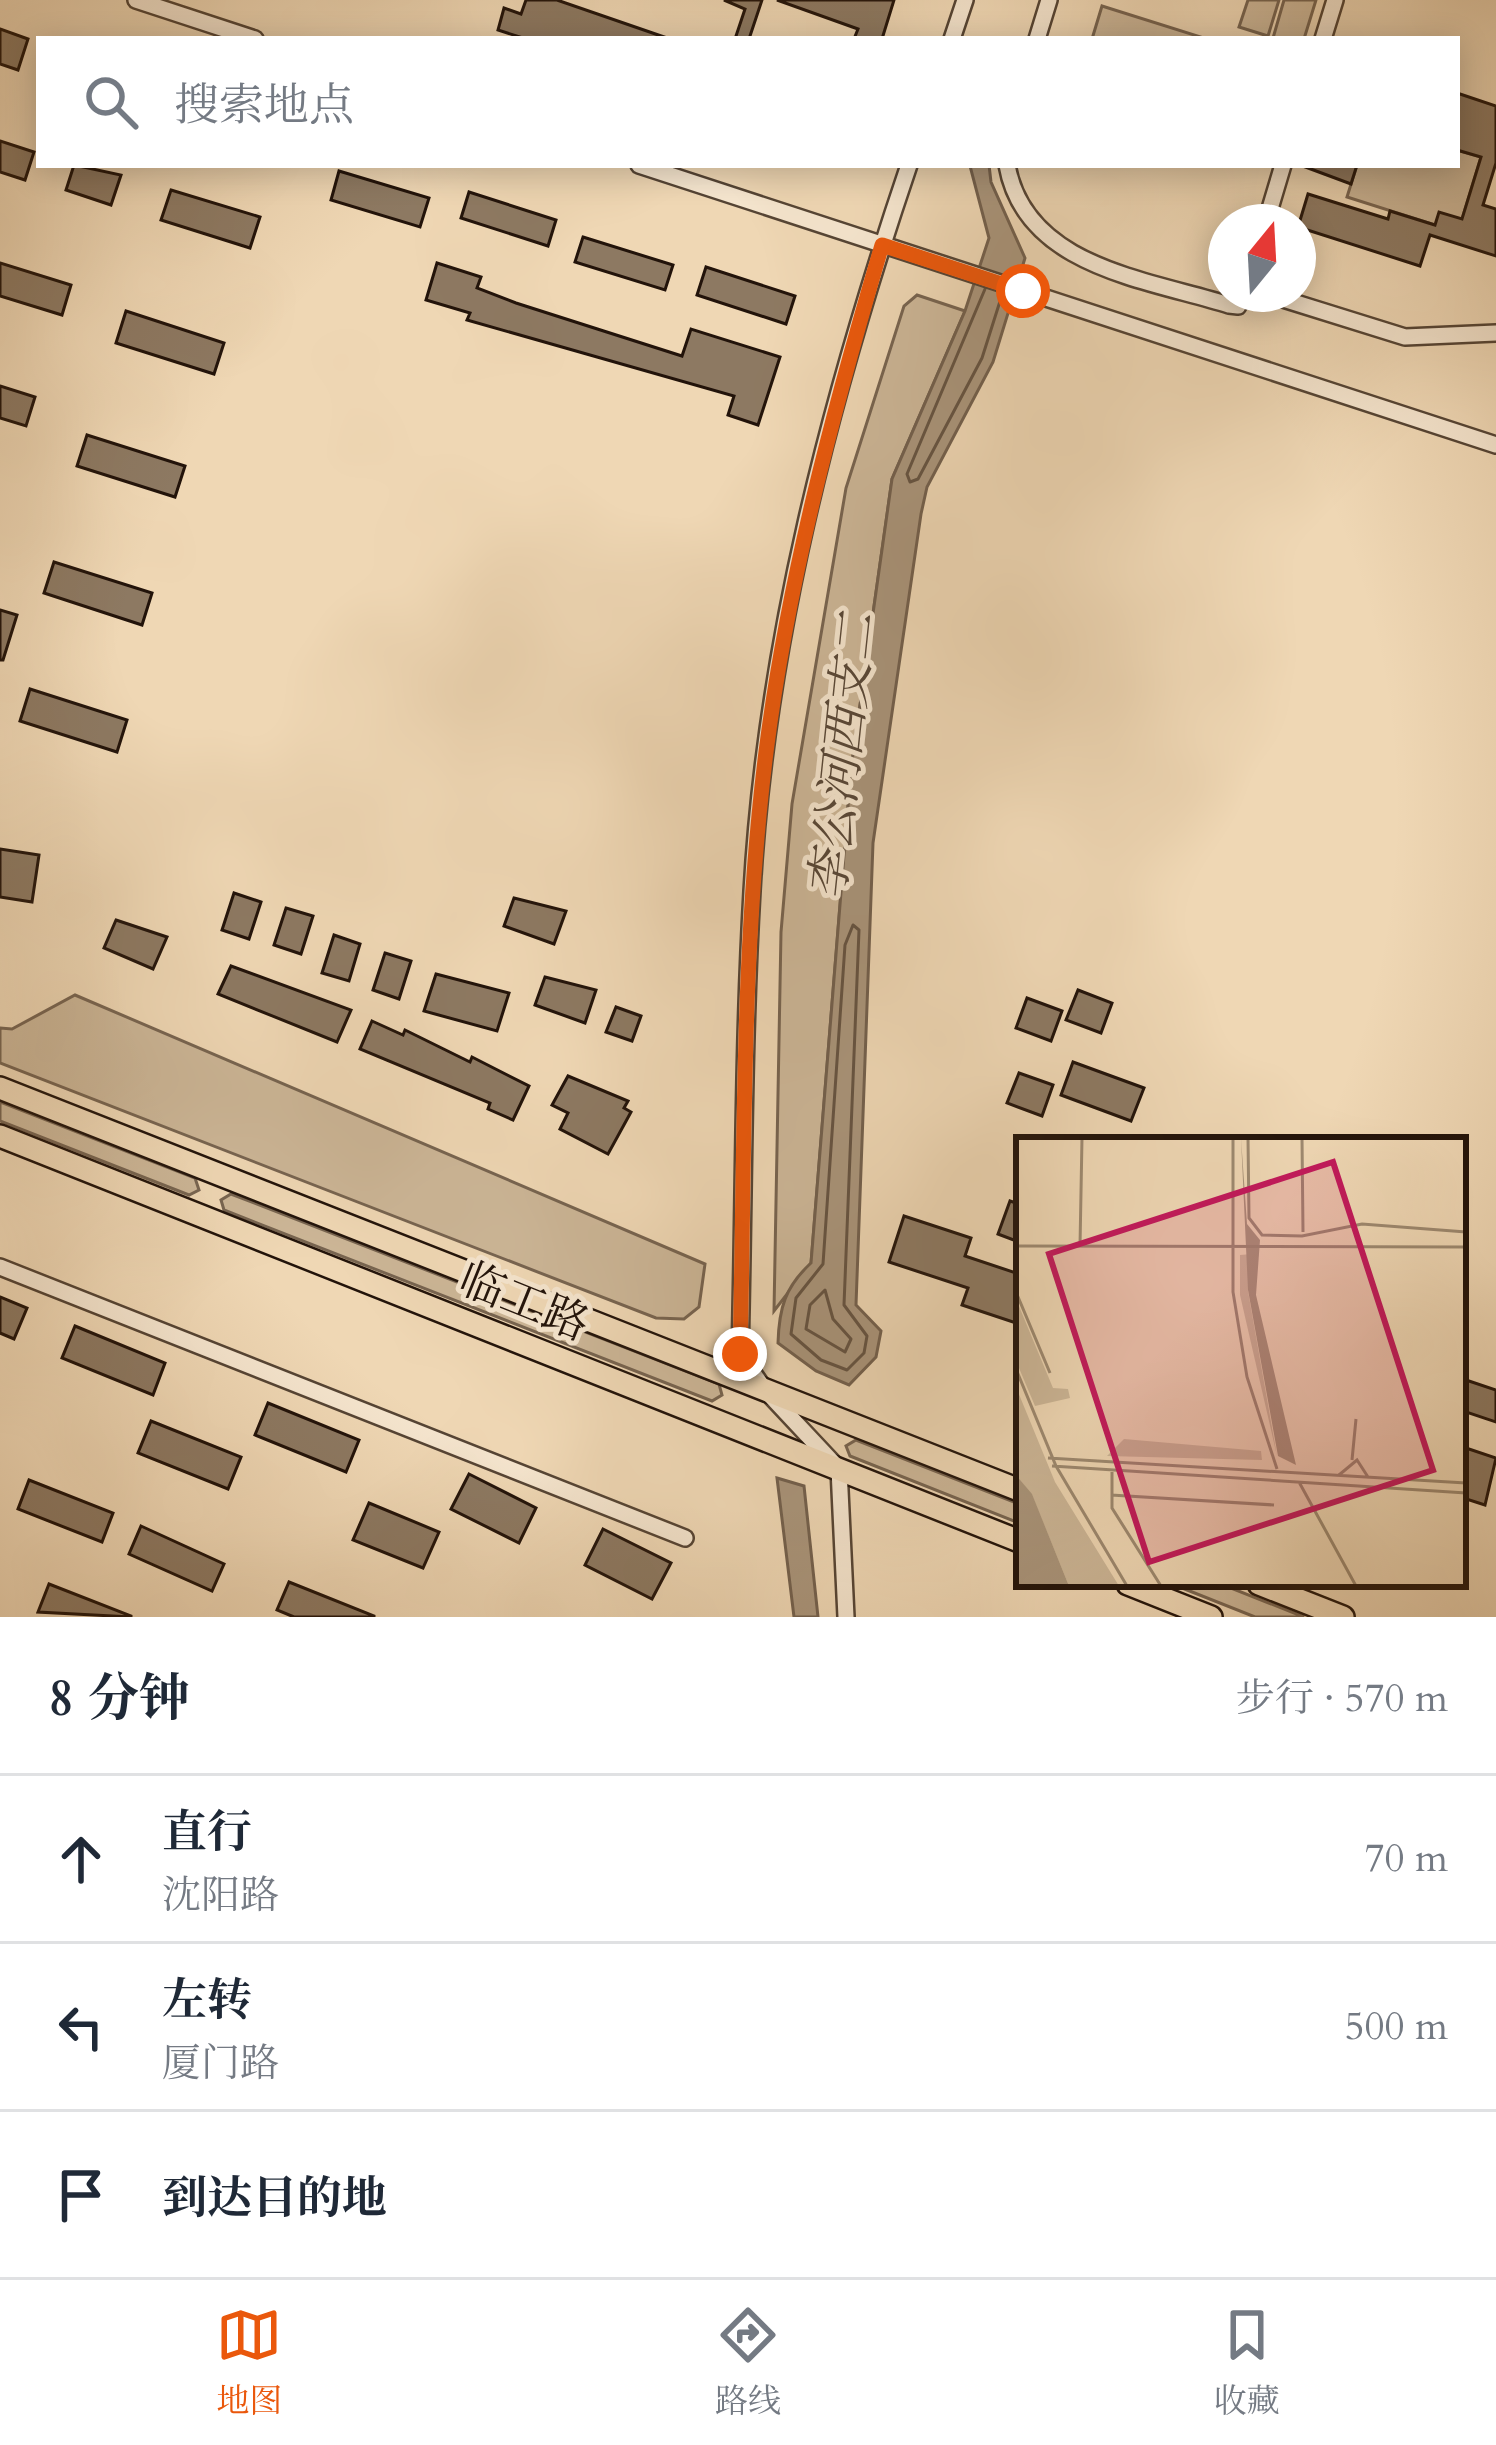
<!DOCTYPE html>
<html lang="zh">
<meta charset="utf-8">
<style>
body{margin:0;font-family:Cardo,"Noto Serif SC",serif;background:#f2f2f3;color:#1f2937}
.compass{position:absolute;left:1208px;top:204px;width:108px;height:108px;border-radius:50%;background:#fff;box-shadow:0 6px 30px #0003;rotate:18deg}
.stop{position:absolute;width:36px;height:36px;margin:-27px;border:9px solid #ea580c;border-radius:50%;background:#fff}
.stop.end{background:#ea580c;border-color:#fff;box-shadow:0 3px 12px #0008}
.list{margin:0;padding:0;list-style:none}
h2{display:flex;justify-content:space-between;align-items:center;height:156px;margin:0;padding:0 48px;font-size:51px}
h2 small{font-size:39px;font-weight:400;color:#747a83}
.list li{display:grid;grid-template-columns:78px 1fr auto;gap:36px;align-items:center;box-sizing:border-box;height:168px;padding:0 48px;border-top:3px solid #e0e1e3}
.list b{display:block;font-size:45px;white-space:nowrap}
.list p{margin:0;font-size:39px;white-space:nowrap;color:#747a83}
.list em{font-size:39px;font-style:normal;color:#747a83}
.icon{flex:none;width:66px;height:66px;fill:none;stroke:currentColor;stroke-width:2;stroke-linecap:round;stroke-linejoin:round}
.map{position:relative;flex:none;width:1496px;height:1617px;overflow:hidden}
.search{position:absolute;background:#fff;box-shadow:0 6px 30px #0003;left:36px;right:36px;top:36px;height:132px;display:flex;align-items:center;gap:30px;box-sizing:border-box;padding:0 42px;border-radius:0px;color:#747a83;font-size:45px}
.sheet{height:660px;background:#fff}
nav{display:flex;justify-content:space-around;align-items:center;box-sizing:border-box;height:168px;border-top:3px solid #e0e1e3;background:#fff;font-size:33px;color:#747a83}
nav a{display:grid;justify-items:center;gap:6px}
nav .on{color:#ea580c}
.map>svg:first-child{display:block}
.green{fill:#ccb697;stroke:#776450;stroke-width:3}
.water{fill:#a9947a;stroke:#73604d;stroke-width:3}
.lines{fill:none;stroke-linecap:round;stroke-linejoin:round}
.shore{stroke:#665442;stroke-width:3}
.building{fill:#8d7962;stroke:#22130a;stroke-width:3}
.minor-casing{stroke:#554434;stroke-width:20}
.major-casing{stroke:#22130a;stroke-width:26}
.minor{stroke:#f5e5ce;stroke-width:15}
.major{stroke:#efd7b4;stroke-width:21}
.route{stroke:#ea580c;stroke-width:15}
.labels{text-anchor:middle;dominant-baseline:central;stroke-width:10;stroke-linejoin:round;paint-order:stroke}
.street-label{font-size:45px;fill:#22130a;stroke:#f5e5ce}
.water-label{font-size:48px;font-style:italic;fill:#584737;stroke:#f5e5ce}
.inset-road{fill:none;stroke:#9d8970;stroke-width:3}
.view{fill:#c2185b;fill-opacity:0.15;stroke:#c2185b;stroke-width:6}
.inset-edge{fill:none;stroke:#22130a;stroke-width:6}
</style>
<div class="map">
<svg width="1496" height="1617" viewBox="0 0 1496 1617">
<rect width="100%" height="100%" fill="#efd7b4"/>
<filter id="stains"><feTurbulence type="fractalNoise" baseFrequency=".00167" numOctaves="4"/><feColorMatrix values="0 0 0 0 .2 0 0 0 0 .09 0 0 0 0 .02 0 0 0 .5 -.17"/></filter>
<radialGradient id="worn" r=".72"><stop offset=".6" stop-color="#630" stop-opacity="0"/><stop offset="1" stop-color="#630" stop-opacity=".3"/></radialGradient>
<g class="green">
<path d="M1248 0H1279L1268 36 1239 27Z"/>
<path d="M1284 0H1316L1304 39 1273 38Z"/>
<path d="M1102 6 1204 38V39H1092Z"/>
<path d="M1457 150 1481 157 1462 219 1435 225 1347 197 1357 165H1457Z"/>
<path d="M917 295 965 311 892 479 851 769 811 1263 774 1311 781 932 792 804 846 488 904 306Z"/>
<path d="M75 995 705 1264 699 1307 684 1319 656 1318 0 1063V1028L12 1029Z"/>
<path d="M0 1102 195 1178 199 1190 189 1195 0 1121Z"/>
<path d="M231 1194 719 1384 722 1395 712 1401 224 1210 221 1200Z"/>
<path d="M856 1440 1019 1504V1523L850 1456 846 1446Z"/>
<path d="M1172 1584H1221L1304 1617H1255Z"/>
</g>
<g class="water">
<path d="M989 165 991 182 1025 258 993 362 927 487 921 514 873 843 856 1305 881 1331 876 1357 849 1385 816 1371 778 1343C779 1308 785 1287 811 1263L851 769 892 479 965 311 989 238 970 166Z"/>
<path d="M777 1478 804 1486 818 1617H794Z"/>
</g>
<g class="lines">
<g class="shore">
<path d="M985 289 907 474 910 482 918 479 982 358 1002 295"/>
<path d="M853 925 859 930 844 1305 867 1336 864 1353 847 1370 821 1360 791 1334 796 1298 823 1264 845 945Z"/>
<path d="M825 1290 833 1319 851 1339 845 1352 806 1329 810 1305Z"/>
</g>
</g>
<g class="building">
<path d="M526 0H557L670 39H526L498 30 504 8 521 14Z"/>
<path d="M724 0H762L749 39H735L745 9Z"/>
<path d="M777 0H894L882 39H854L858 29Z"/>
<path d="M0 29 28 39 18 70 0 64Z"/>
<path d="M1457 93 1496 106V163L1483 205 1496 209V256L1430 235 1420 266 1298 227 1308 194 1388 219 1390 211 1435 225 1439 212 1462 219 1481 157 1457 150Z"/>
<path d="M0 141 34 152 25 180 0 172Z"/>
<path d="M74 165 121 175 111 205 66 190Z"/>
<path d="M1300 165H1357L1351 184Z"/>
<path d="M339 171 429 198 420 227 331 200Z"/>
<path d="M171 190 260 217 250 248 161 220Z"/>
<path d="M469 192 556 220 548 246 461 218Z"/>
<path d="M583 237 673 265 665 290 575 262Z"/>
<path d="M0 263 71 285 62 315 0 296Z"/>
<path d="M437 263 481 277 477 288 516 303 682 356 691 329 780 357 758 425 728 415 734 396 467 320 470 313 426 300Z"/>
<path d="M706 267 795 296 786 324 697 295Z"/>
<path d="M126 311 224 343 214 374 116 343Z"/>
<path d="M0 386 35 397 26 426 0 418Z"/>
<path d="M87 435 185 466 175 497 77 466Z"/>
<path d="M54 562 152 593 142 625 44 593Z"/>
<path d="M0 610 17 615 3 660H0Z"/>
<path d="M30 689 127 720 117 752 20 721Z"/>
<path d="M0 849 39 855 32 902 0 897Z"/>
<path d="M234 893 261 902 249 939 222 930Z"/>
<path d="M514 898 566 911 554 944 504 926Z"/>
<path d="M286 908 313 916 301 954 274 945Z"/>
<path d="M116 920 167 937 153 969 104 948Z"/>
<path d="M334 935 360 944 349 981 322 973Z"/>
<path d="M385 953 411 961 399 999 373 990Z"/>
<path d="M231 966 351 1010 337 1042 218 994Z"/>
<path d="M436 974 509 993 497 1031 424 1011Z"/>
<path d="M545 977 596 990 585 1023 535 1005Z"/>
<path d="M1078 990 1112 1003 1101 1033 1066 1020Z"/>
<path d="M1027 998 1062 1011 1051 1041 1016 1028Z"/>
<path d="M616 1007 641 1016 632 1041 606 1032Z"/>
<path d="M372 1021 403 1035 405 1030 470 1062 472 1057 529 1086 513 1120 488 1109 490 1103 360 1049Z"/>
<path d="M1073 1062 1144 1088 1131 1121 1061 1095Z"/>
<path d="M1019 1073 1053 1085 1042 1116 1007 1103Z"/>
<path d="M568 1076 628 1101 624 1108 631 1112 608 1154 560 1129 568 1113 552 1105Z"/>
<path d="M1010 1201 1019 1204V1242L998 1234Z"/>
<path d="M904 1216 971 1238 965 1256 1019 1274V1324L962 1305 968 1288 889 1262Z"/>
<path d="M0 1297 27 1308 14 1339 0 1333Z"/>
<path d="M75 1326 165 1363 153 1395 62 1358Z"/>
<path d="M1463 1379 1496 1390V1422L1463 1411Z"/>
<path d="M268 1403 359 1440 346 1472 255 1435Z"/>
<path d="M151 1421 241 1457 228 1489 138 1453Z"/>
<path d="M1463 1447 1496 1458 1485 1505 1463 1498Z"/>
<path d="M469 1474 536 1508 519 1543 451 1509Z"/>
<path d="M29 1480 113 1513 102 1542 18 1509Z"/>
<path d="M369 1503 439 1532 423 1568 353 1540Z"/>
<path d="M141 1526 224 1564 212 1591 129 1554Z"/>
<path d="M603 1529 671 1563 652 1599 585 1565Z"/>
<path d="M289 1582 374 1616V1617H294L277 1610Z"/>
<path d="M49 1584 131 1616V1617L38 1612Z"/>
</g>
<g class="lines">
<defs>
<g id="minor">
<path d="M136 0 255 39"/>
<path d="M952 39 965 0"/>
<path d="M1037 39 1049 0"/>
<path d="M1323 39 1335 0"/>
<path d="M639 165 1496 445"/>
<path d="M1007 165C1025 267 1146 279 1229 305L1238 306 1243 294"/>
<path d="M1266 222 1283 165"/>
<path d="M1267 294 1405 337 1496 333"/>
<path d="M0 1267 685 1538"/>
<path d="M846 1617 839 1469 765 1390 740 1354C744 1200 743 1045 752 891 766 643 830 398 909 165"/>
</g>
<g id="major">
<path d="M0 1088 1019 1490"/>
<path d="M0 1136 1019 1541"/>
<path d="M1128 1584 1211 1617"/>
<path d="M1259 1584 1343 1617"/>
</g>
</defs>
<use href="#minor" class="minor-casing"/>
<use href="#major" class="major-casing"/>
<use href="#minor" class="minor"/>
<use href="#major" class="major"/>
</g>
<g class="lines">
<path class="route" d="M740 1354C745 1153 741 951 766 752 788 579 833 412 882 245L1023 291"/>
</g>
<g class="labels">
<g class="street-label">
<text transform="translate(524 1302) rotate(22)">临工路</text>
</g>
<g class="water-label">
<text transform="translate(843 756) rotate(-84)">李公河西支二</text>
</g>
</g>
<g transform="translate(1016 1137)">
<rect width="450" height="450" fill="#efd7b4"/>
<path d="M236 117 232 154 261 319 224 158V118ZM0 162 37 251 52 252 54 261 19 269 0 224ZM0 250 39 345 103 449H53L16 358 0 338ZM108 302 245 314 246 323 91 319Z" fill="#ccb697"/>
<path d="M225 1 231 87 244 103 240 158 280 328 262 319 232 153ZM0 338 16 357 53 449H0Z" fill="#a9947a"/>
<path class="inset-road" d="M217 1V155L231 240 261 332M232 1 233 81 246 98 286 99 346 87 450 95M286 1 287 95M0 109 450 110M64 109 66 1M0 155 34 236M0 232 40 329 111 449M32 321 450 346M336 323 340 282M36 329 450 356M96 335V371L145 449M323 338 341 323 352 340M283 345 340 449M95 358 258 368"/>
<path class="view" d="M317 25 417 333 133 425 33 117Z"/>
<rect width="450" height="450" class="inset-edge"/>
</g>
<rect width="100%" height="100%" filter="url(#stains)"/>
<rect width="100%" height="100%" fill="url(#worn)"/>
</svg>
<svg class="compass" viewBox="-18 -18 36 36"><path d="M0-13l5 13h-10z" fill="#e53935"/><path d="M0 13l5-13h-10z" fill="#747a83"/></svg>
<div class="stop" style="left:1023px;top:291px"></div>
<div class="stop end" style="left:740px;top:1354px"></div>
<div class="search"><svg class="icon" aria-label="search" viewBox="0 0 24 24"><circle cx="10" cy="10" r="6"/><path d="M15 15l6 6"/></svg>搜索地点</div>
</div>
<section class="sheet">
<h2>8 分钟<small>步行 · 570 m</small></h2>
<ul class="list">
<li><svg class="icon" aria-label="ahead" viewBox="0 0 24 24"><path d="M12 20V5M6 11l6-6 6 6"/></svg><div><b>直行</b><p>沈阳路</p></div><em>70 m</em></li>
<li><svg class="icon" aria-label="left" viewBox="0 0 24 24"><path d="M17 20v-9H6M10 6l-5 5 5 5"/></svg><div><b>左转</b><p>厦门路</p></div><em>500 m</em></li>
<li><svg class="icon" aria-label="arrive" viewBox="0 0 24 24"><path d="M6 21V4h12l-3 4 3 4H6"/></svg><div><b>到达目的地</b></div></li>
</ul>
</section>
<nav>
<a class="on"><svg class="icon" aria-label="map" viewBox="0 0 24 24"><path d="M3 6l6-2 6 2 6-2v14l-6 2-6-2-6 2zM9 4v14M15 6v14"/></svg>地图</a>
<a><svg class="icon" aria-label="directions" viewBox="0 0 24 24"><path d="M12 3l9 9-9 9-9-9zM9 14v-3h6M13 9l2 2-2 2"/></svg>路线</a>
<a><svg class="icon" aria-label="saved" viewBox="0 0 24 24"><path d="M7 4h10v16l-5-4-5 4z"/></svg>收藏</a>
</nav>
